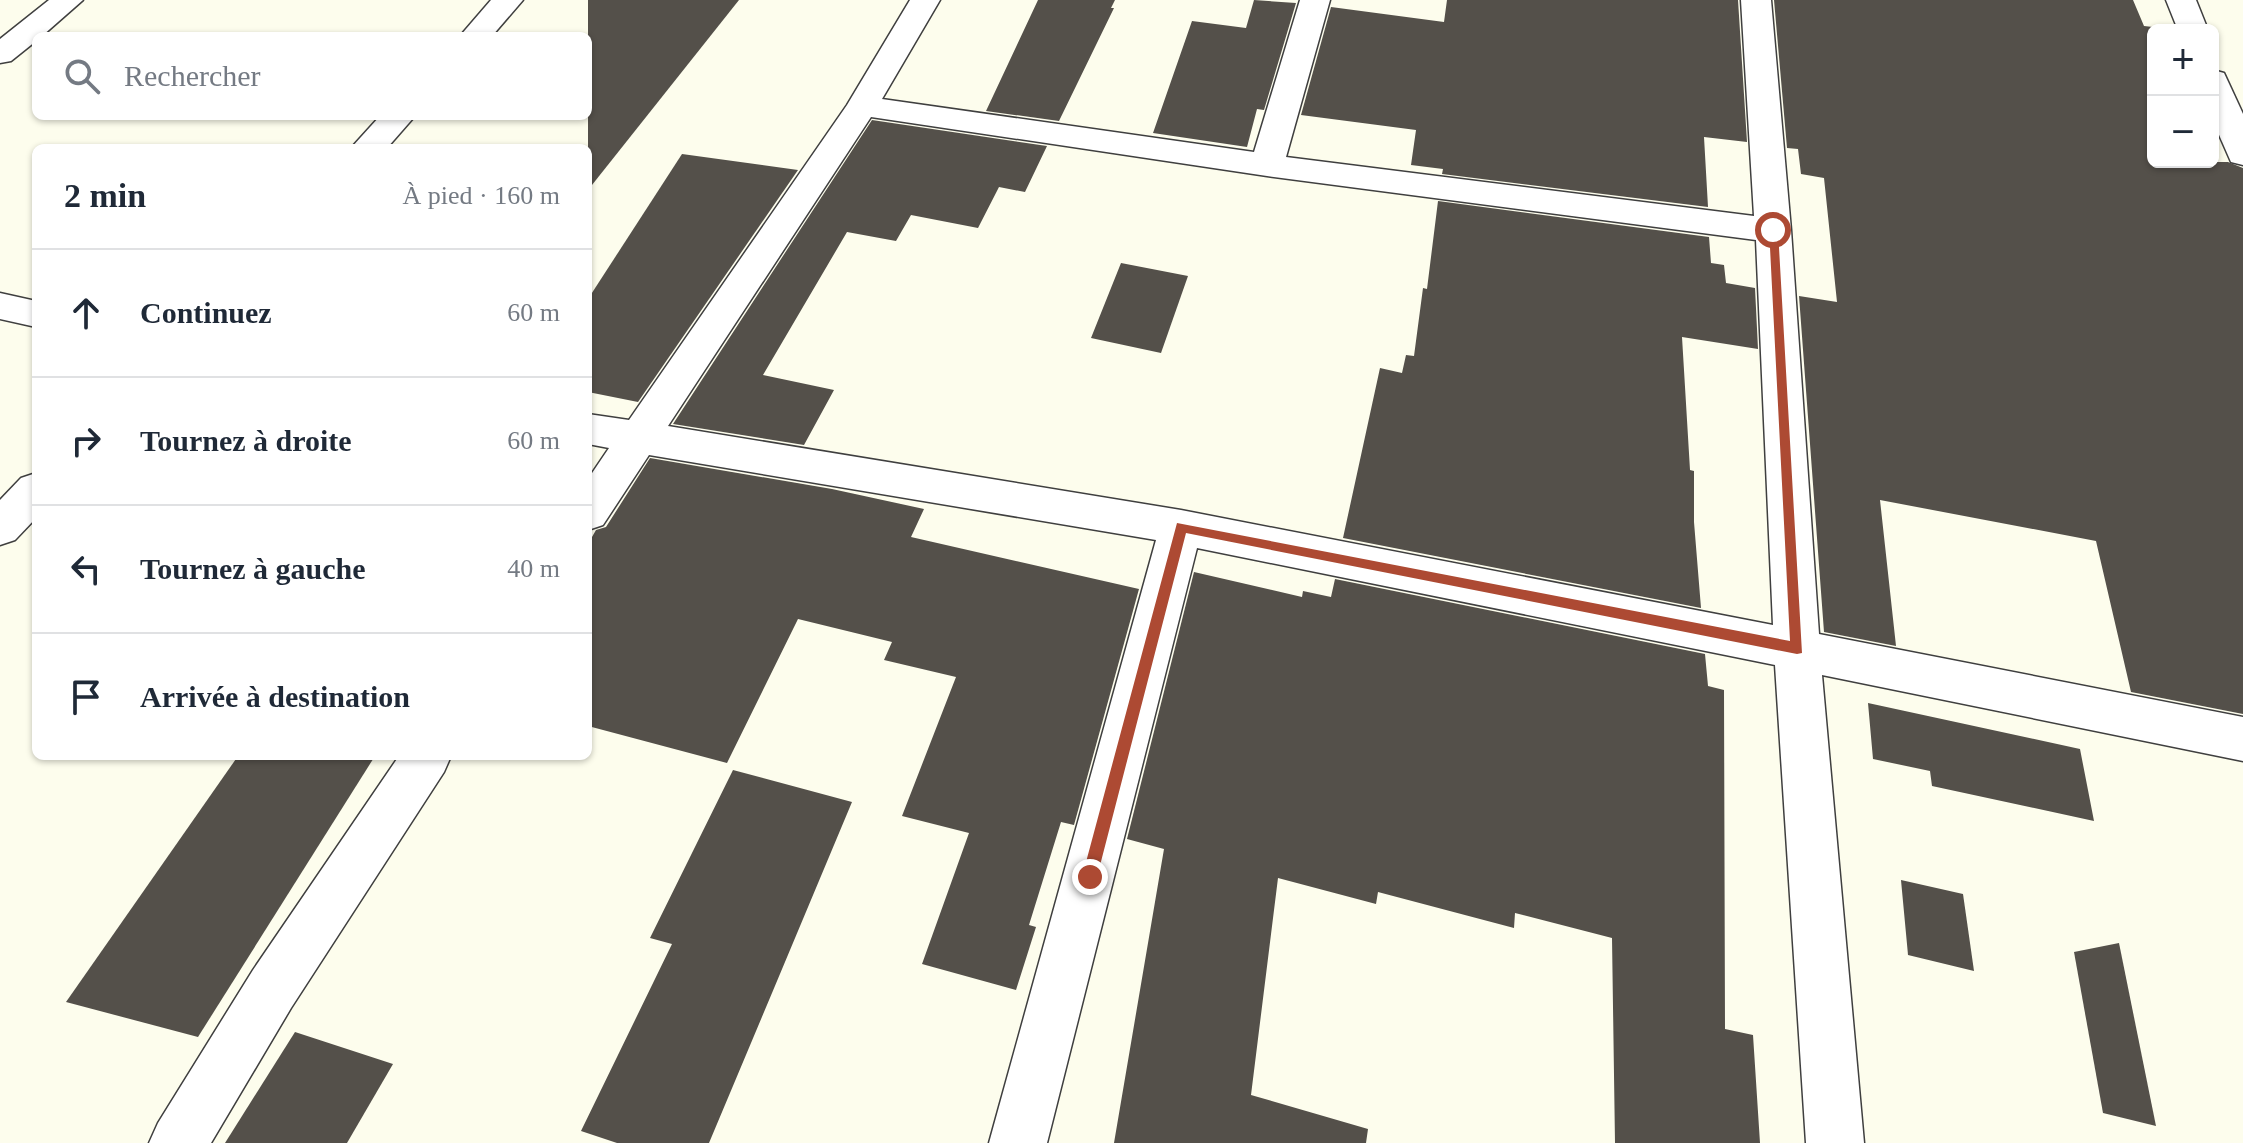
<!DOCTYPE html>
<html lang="fr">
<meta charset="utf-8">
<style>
body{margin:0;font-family:"Times New Roman",serif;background:#f2f2f3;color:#1f2937}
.controls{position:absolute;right:24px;top:24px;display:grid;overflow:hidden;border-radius:12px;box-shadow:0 2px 6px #0004}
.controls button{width:72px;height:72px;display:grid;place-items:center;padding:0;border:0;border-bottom:2px solid #e0e1e3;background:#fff;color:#1f2937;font:40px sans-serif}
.stop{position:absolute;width:24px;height:24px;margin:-18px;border:6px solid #ad4a33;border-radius:50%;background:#fff}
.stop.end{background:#ad4a33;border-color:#fff;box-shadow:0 2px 8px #0008}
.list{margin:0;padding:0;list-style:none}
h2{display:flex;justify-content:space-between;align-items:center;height:104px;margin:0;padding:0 32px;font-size:34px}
h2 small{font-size:26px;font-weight:400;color:#747a83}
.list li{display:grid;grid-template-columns:52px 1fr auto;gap:24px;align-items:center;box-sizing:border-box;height:128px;padding:0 32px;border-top:2px solid #e0e1e3}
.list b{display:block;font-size:30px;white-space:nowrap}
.list em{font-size:26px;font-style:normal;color:#747a83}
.icon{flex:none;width:44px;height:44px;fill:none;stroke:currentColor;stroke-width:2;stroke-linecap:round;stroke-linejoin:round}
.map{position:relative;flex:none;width:2243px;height:1143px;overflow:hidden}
.search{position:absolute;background:#fff;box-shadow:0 2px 6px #0004;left:32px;top:32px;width:560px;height:88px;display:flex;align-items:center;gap:20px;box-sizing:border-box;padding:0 28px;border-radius:12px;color:#747a83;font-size:30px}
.panel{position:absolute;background:#fff;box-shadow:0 2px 6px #0004;left:32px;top:144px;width:560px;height:616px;border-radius:12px}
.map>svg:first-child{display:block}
.building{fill:#54504a}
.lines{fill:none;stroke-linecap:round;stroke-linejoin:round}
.minor-casing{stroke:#3f3f3f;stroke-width:3}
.minor{fill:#fff;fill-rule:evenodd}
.route{fill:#ad4a33}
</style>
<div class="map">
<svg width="2243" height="1143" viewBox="0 0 2243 1143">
<rect width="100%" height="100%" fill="#fdfded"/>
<g class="building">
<path d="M588 0H739L588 190Z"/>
<path d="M1038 0H1115L1111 8H1114L1059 121 986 111Z"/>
<path d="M1254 0 1296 3 1264 110 1257 109 1247 147 1153 133 1192 21 1246 28Z"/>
<path d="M1447 0H1738L1747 142 1704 137 1708 207 1442 174 1443 169 1411 165 1416 130 1301 115 1331 7 1444 22Z"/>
<path d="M1774 0H2133L2144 26 2153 27V162H2228L2243 168V714L2131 692 2096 541 1880 500 1896 646 1824 632 1799 296 1837 302 1824 178 1801 174 1798 149 1787 148Z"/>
<path d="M872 120 1047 146 1025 192 999 187 978 228 911 215 896 241 847 232 763 375 834 390 804 445 673 424Z"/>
<path d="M682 154 798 170 638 402 588 392V299Z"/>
<path d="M1438 201 1709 237 1711 263 1724 265 1726 283 1755 288 1758 349 1682 337 1690 470 1694 471V522L1701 608 1343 538 1380 368 1402 373 1406 355 1414 356 1423 288 1427 289Z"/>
<path d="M1121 263 1188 276 1161 353 1091 338Z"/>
<path d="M650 458 832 489 924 509 911 537 1139 589 1074 825 1061 822 1029 925 1036 927 1016 990 922 964 969 833 902 816 956 677 884 660 892 642 798 619 727 763 588 726V544L596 530 606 527Z"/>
<path d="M1194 572 1302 597 1303 591 1331 597 1335 579 1705 654 1708 686 1724 690 1725 1029 1753 1035 1760 1143H1615L1612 938 1515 913 1514 928 1378 892 1376 904 1278 878 1251 1095 1368 1129 1366 1143H1114L1164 849 1127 839Z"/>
<path d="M1868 703 2080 749 2094 821 1932 786 1930 771 1873 759Z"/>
<path d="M238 756H375L198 1037 66 1002Z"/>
<path d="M733 770 852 802 772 993 709 1143H617L581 1131 672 944 650 938Z"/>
<path d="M1901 880 1963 894 1974 971 1908 955Z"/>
<path d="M2119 943 2156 1126 2103 1113 2074 952Z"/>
<path d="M295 1032 393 1064 347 1143H225Z"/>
</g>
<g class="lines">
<defs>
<g id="minor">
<path d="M49 0H83L42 36H36V41L11 61 0 63V39Z"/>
<path d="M491 0H523L492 36H460Z"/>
<path d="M910 0H940L882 99 1254 152 1300 0H1330L1286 157 1754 216 1741 0H1771L1791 230 1819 634 2243 717V761L1822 675 1864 1143H1806L1775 665 1197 548 1047 1143H989L1156 540 649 455 603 525 588 530V479L609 448 588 444V414L629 420 847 105ZM871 117 1267 176 1756 240 1773 625 1181 510 668 426Z"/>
<path d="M2166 0H2196L2208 30H2178Z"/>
<path d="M2213 70 2224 73 2243 114V165L2231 162 2213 121Z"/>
<path d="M380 116H415L387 148H351Z"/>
<path d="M0 293 36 301V327L0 319Z"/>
<path d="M36 473V518L15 540 0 545V500L21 478Z"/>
<path d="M399 756H451L444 772 291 1008 211 1143H149L158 1123 253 970Z"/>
</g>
</defs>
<use href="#minor" class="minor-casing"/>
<use href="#minor" class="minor"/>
</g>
<path class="route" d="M1769 228 1778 230 1802 653 1797 654 1186 533 1097 877 1095 882H1084L1082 877 1177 523 1790 641Z"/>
</svg>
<div class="controls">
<button>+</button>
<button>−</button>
</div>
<div class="stop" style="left:1773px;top:230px"></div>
<div class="stop end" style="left:1090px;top:877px"></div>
<div class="search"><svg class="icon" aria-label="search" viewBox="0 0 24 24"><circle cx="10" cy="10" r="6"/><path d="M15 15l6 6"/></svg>Rechercher</div>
<section class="panel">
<h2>2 min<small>À pied · 160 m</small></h2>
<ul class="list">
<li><svg class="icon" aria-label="ahead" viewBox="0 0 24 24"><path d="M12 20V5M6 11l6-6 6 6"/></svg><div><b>Continuez</b></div><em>60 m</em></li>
<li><svg class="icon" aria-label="right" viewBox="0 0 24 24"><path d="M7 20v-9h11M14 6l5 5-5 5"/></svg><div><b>Tournez à droite</b></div><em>60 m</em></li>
<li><svg class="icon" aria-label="left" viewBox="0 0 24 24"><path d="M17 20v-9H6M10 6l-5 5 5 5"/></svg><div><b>Tournez à gauche</b></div><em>40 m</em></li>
<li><svg class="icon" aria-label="arrive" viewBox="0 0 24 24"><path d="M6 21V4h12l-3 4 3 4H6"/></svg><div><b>Arrivée à destination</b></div></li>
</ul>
</section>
</div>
